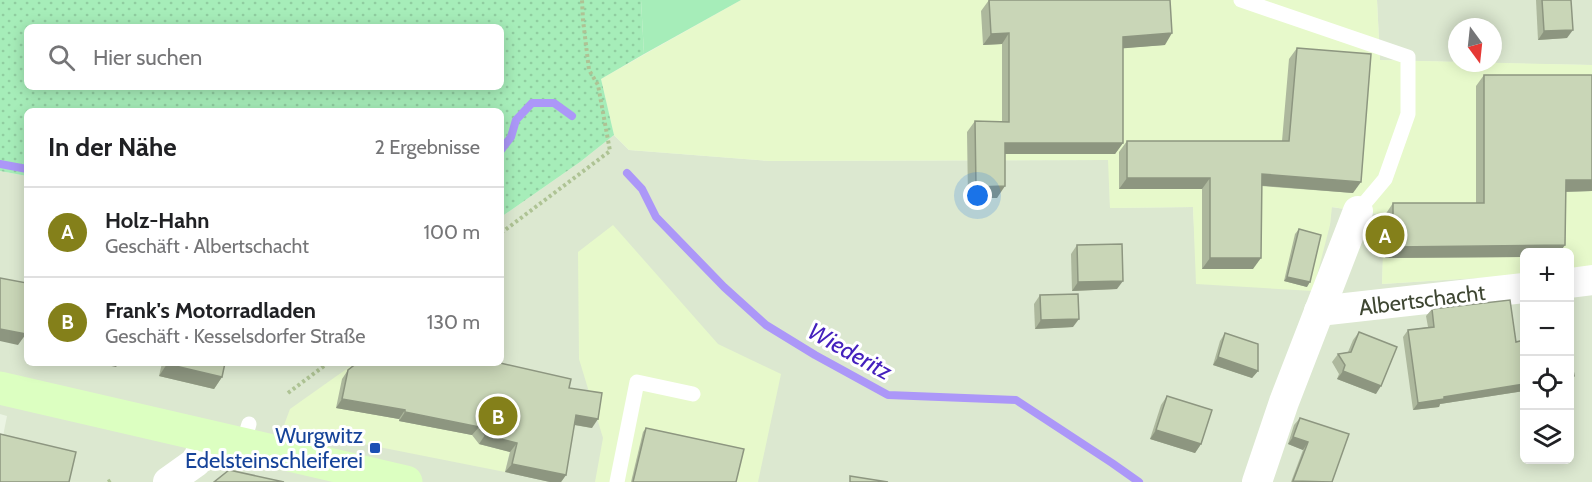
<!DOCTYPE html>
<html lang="de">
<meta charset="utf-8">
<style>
body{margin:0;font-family:Cabin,sans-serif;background:#f6f6f6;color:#202124}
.controls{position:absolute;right:18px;bottom:18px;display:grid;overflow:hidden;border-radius:9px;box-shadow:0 3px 15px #0003}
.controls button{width:54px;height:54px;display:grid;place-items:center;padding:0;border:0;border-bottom:2px solid #e0e0e0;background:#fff;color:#202124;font:30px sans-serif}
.compass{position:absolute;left:1448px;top:18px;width:54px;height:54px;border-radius:50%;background:#fff;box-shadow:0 3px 15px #0003;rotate:165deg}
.you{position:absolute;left:978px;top:196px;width:21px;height:21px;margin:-15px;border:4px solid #fff;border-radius:50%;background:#1a73e8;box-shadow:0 0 0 9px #1a73e833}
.badge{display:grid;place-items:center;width:39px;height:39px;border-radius:50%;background:#84801a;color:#fff;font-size:20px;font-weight:700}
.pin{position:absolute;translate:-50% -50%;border:3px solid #fff;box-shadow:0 2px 6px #0006}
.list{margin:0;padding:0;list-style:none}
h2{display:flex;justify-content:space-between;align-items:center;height:78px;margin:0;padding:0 24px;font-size:26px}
h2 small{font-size:20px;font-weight:400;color:#757577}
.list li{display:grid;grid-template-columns:39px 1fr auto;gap:18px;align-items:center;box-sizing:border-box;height:90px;padding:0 24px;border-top:2px solid #e0e0e0}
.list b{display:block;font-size:22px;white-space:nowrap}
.list p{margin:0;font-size:20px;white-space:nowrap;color:#757577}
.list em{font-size:20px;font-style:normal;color:#757577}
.icon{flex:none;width:33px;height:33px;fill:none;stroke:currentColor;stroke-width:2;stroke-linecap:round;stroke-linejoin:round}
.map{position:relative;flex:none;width:1592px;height:482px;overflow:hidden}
.search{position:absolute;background:#fff;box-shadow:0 3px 15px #0003;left:24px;top:24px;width:480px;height:66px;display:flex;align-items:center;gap:15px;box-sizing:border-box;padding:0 21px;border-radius:9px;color:#757577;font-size:22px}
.panel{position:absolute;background:#fff;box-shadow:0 3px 15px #0003;left:24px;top:108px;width:480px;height:258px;border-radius:9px}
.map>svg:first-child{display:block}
.residential{fill:#dce8d0}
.commercial{fill:#e7f9cb}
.grass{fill:url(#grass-dots);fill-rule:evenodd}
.garden{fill:#a6edb9}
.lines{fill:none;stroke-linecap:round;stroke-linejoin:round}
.stream{stroke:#ac97f8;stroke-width:8}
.path{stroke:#aec394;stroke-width:4;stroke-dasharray:3 3;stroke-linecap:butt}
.service{stroke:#fff;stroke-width:15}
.minor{stroke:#fff;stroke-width:30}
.secondary{stroke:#dcffc1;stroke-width:33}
.wall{fill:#adb89d}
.shaded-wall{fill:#8d9680}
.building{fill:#c9d6b7;stroke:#8d9680;stroke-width:1.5}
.transit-dot{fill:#1a4fb4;stroke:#fff;stroke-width:2}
.labels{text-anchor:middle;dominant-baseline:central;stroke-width:6;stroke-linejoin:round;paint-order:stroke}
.street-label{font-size:22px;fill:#3e4632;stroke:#fff}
.transit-label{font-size:22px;fill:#164399;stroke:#fff;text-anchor:end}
.water-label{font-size:24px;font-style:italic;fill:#4420bd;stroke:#fff}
</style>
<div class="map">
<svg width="1592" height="482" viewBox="0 0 1592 482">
<defs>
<pattern id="grass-dots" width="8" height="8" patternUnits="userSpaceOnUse" patternTransform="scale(1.5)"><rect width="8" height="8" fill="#a6edb9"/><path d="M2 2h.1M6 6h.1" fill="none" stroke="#90cda0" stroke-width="1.8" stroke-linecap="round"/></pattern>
</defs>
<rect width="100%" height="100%" fill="#ebf4e3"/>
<g class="residential">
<path d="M1377 0H1592V65L1490 63H1493V27H1457V62L1380 60Z"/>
<path d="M614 135 629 150 770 161 1109 160 1110 208 1193 207 1197 284 1330 225 1331 207 1385 215 1382 284 1524 275V460H1570V271L1592 266V482H0V451L7 416 0 414V171L27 176V363H501V217L580 162Z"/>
</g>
<g class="commercial">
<path d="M741 0H1377L1380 60 1592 65V266L1570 271V252H1524V275L1382 284 1384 215 1332 207 1330 225 1313 291 1196 284 1193 207 1110 208 1108 160 770 161 629 150 614 135 601 79Z"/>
<path d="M613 225 718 344 781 374 758 482H595L603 438 579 359 578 252Z"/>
<path d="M355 363H455L527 379 505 472 283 428 290 409Z"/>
</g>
<path class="grass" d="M0 0H641L644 54 601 79 614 135 580 162 501 217V111H27V176L0 171ZM27 27H501V87H27Z"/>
<path class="garden" d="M641 0H741L644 54Z"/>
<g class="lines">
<g class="stream">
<path d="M501 150 511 137 516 120 532 103H554L572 116"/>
<path d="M0 164 27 169"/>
<path d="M627 173 642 189 656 217 724 287 766 325 815 355 888 395 1016 400 1112 463 1139 482"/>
</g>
<g class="path">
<path d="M501 233 610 151 598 85 589 70 583 20 582 0"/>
<path d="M288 393 328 363"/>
<path d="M108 482 113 479"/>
</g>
<g class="service">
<path d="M1241 0 1408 57V114L1385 179 1358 211"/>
<path d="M243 444 249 424"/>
<path d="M617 482 637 382 693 394"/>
</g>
<g class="minor">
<path d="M1570 283 1592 280"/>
<path d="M1319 311 1524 288"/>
<path d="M168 482 196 462 200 454 204 435"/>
<path d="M1257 482 1284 402 1358 211"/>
</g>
<path class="secondary" d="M0 388 406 482"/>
</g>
<g class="wall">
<path d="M989 0 1165 45 1123 48V143L1115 154H1005L997 198H968L967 132 975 121H1002V44L983 45 981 11Z"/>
<path d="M1536 0H1571L1567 38 1538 40Z"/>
<path d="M1297 48 1353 193 1261 186 1253 269H1202V189H1119V152L1127 141H1282L1289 59Z"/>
<path d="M1484 75H1592V191L1565 192 1524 252V257L1385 258V215L1393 203H1476V86Z"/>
<path d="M1299 229 1307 287 1284 281 1295 234Z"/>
<path d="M1077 245 1117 289 1072 291 1071 254Z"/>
<path d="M1040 295 1073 327 1035 329 1034 304Z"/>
<path d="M1432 309 1516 342 1524 340V391L1440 404 1439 407 1413 410 1403 337 1408 330 1428 327 1426 316Z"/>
<path d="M1359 332 1376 394 1337 379 1339 374 1332 362 1338 354 1348 352 1353 340Z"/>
<path d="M1225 333 1258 371 1252 378 1213 365 1220 341Z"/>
<path d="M162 363H225L222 377 214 389 159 376Z"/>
<path d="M410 363H500L569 388 592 428 574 425 566 475 561 482H550L505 472 510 452 479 444 472 435 399 421V419L336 408 342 379 348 370Z"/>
<path d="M1167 396 1201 444 1195 453 1150 439 1161 405Z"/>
<path d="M1300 418 1332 482H1291L1303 450 1288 444 1294 425Z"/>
<path d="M646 428 736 482H631L643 432Z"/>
</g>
<g class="shaded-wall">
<path d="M1573 30 1567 38 1538 40 1544 31Z"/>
<path d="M1009 33 1002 44 983 45 991 34Z"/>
<path d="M1172 33 1165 45 1115 49 1123 37Z"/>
<path d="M1005 143H1123L1115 154H997Z"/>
<path d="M1262 174 1361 182 1353 193 1254 185Z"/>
<path d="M1127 178H1210L1202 189H1119Z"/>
<path d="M1566 180H1592V191L1558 192Z"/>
<path d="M1005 186 997 198H968L976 187Z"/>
<path d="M1565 245 1560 252H1524V257L1385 258 1393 247Z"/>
<path d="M1210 258H1261L1253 269H1202Z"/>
<path d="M1287 277 1310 282 1307 287 1284 281Z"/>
<path d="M1123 281 1117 289 1072 291 1078 282Z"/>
<path d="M1079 319 1073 327 1035 329 1041 320Z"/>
<path d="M0 329 26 334 18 345 0 341Z"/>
<path d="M1218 357 1258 371 1252 378 1213 365Z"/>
<path d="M98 363H119L116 367Z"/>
<path d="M167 364 222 377 214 389 159 376Z"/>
<path d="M1343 371 1381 386 1376 394 1337 379Z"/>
<path d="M1574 376 1569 383V377Z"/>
<path d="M1524 384V391L1440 404 1439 407 1413 410 1418 403 1444 397Z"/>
<path d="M342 399 405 410 399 419 336 408Z"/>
<path d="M405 412 479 427 472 435 399 421Z"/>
<path d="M576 415 598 419 592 428 570 424Z"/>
<path d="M1156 430 1201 444 1195 453 1150 439Z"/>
<path d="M485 435 517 443 510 452 479 444Z"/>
<path d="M1293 437 1308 442 1303 450 1288 444Z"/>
<path d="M512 464 566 475 561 482H550L505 472Z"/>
</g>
<g class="building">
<path d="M989 0H1170L1172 33 1123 37V143H1005V186L976 187 975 121 1009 122V33L991 34Z"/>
<path d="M1542 0H1571L1573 30 1544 31Z"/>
<path d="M1297 48 1371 54 1361 182 1262 174 1261 258H1210V178H1127V141H1289Z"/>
<path d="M1484 75H1592V180H1566L1565 245 1393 247V203H1484Z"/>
<path d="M1299 229 1321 235 1310 282 1287 277Z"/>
<path d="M1122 244 1123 281 1078 282 1077 245Z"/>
<path d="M0 278 27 283V328L26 334 0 329Z"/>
<path d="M1078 294 1079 319 1041 320 1040 295Z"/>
<path d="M1510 300 1516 342 1524 340V384L1444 397V399L1418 403 1408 330 1434 327 1432 309Z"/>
<path d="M1359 332 1397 347 1381 386 1343 371 1345 365 1338 354 1351 352Z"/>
<path d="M1225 333 1258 344V371L1218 357Z"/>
<path d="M1569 348 1574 376 1569 377Z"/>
<path d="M167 363H225L222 377 167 364Z"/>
<path d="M357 363H407L414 365V363H500L571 379 569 388 602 393 598 419 576 415 566 475 512 464 517 443 485 435 479 427 405 412V410L342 399 348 370Z"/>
<path d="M1167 396 1212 410 1201 444 1156 430Z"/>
<path d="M1300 418 1349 434 1332 482 1293 481 1308 442 1293 437Z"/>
<path d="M646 428 744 449 736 482H633Z"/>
<path d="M0 434 76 452 69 482H0Z"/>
<path d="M229 470 284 482H214Z"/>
<path d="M850 476 888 482H850Z"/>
</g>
<rect class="transit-dot" x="369" y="442" width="12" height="12" rx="3"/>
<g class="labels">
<g class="street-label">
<text transform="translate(1422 300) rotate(-7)">Albertschacht</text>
</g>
<g class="transit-label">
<text x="363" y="435">Wurgwitz<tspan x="363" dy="25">Edelsteinschleiferei</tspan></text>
</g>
<g class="water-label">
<text transform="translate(850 351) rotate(29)">Wiederitz</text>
</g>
</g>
</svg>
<div class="controls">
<button>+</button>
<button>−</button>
<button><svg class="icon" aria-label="locate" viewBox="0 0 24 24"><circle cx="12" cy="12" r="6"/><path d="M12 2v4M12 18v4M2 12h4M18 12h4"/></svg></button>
<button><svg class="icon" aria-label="layers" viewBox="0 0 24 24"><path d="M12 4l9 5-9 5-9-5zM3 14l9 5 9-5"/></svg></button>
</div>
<svg class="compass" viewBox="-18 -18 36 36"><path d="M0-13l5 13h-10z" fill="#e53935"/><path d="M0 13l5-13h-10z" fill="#757577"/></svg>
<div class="you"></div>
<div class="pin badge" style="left:1385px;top:235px">A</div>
<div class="pin badge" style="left:498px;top:416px">B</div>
<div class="search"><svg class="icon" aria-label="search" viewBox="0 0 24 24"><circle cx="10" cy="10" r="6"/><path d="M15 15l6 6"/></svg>Hier suchen</div>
<section class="panel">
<h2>In der Nähe<small>2 Ergebnisse</small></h2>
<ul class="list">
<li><span class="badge">A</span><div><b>Holz-Hahn</b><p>Geschäft · Albertschacht</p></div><em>100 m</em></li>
<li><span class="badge">B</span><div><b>Frank's Motorradladen</b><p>Geschäft · Kesselsdorfer Straße</p></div><em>130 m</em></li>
</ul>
</section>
</div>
